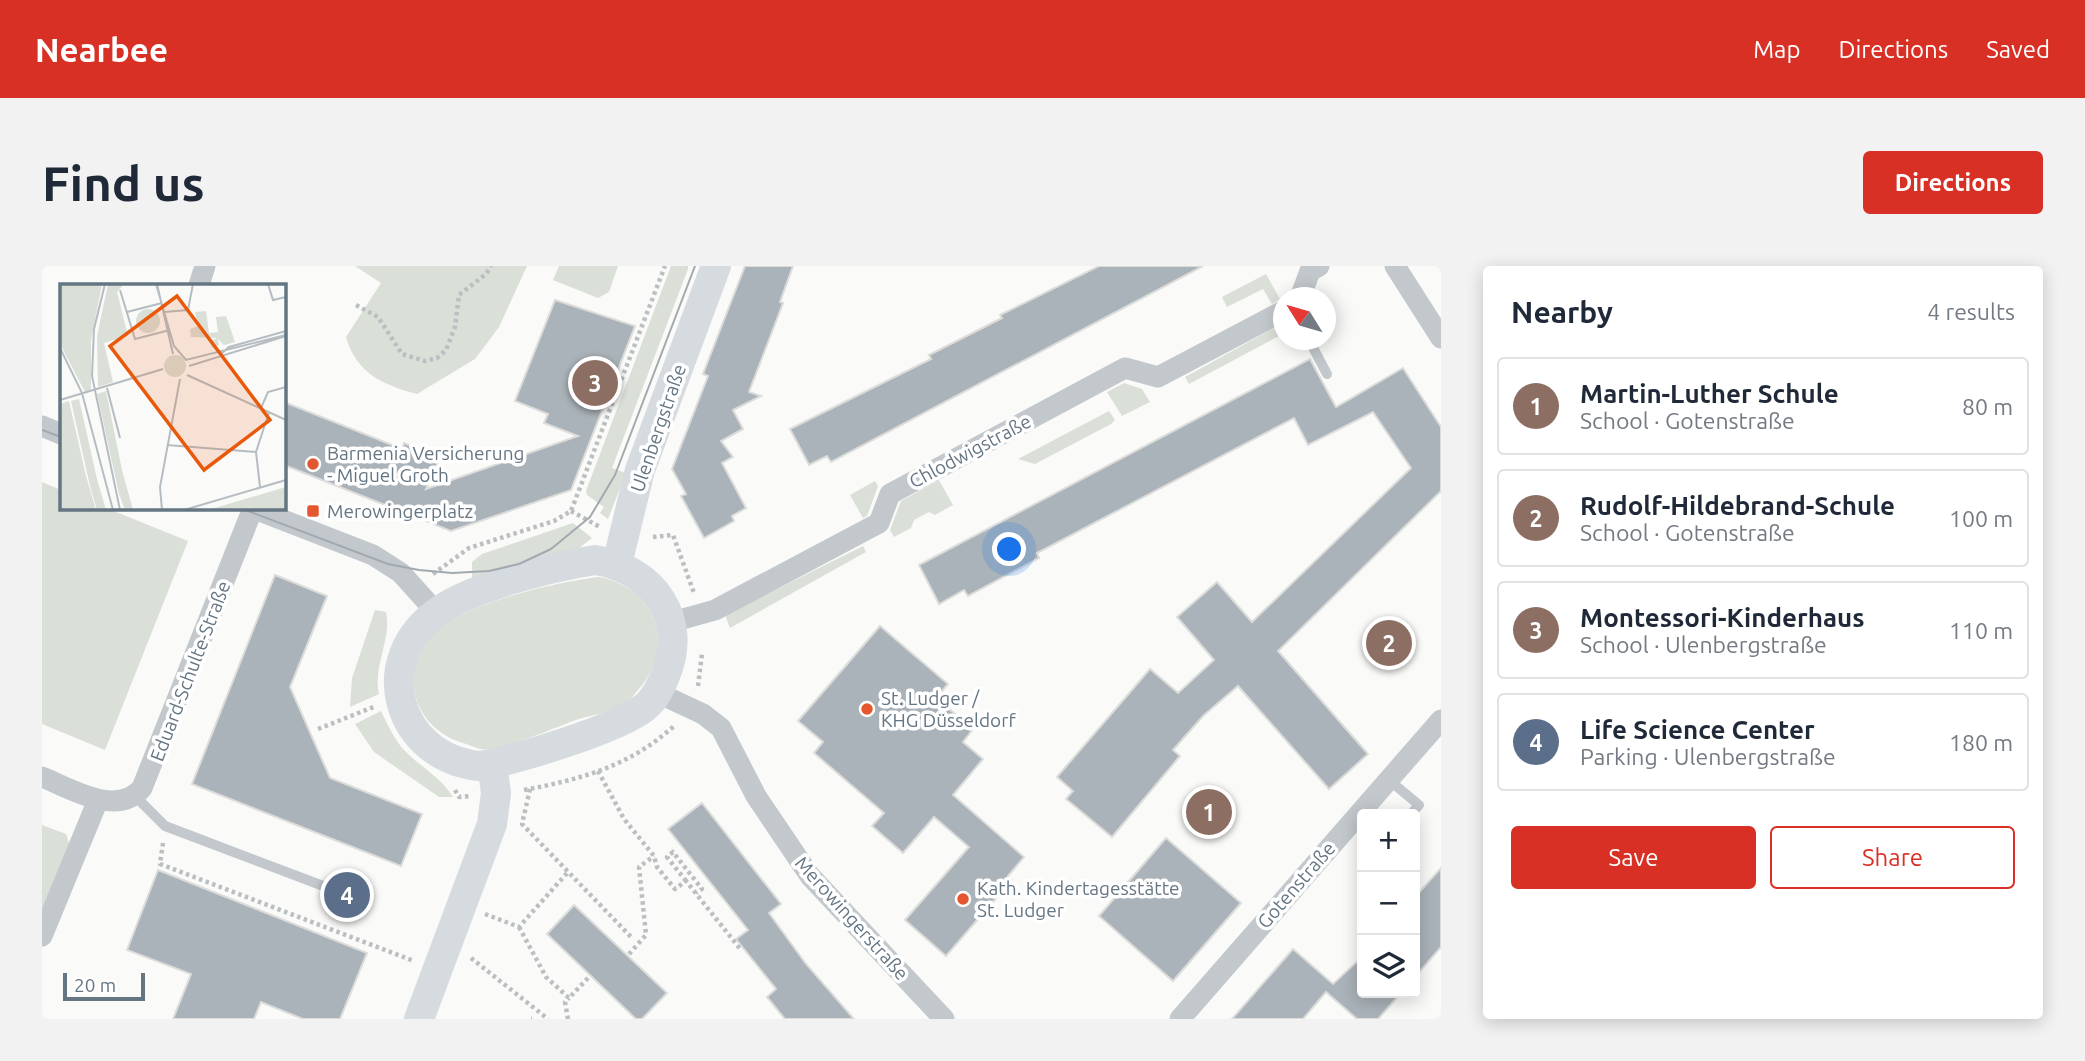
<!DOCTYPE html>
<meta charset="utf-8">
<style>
body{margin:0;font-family:Ubuntu,sans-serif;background:#f2f2f3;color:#1f2937}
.controls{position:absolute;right:21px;bottom:21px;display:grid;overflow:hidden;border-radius:7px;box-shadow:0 4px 18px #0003}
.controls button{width:63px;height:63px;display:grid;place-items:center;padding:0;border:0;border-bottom:2px solid #e0e1e3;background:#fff;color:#1f2937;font:35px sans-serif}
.compass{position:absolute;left:1231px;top:21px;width:63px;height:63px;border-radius:50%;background:#fff;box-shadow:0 4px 18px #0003;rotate:307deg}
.scale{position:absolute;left:21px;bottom:18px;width:82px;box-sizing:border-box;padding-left:7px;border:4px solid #657683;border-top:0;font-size:19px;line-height:24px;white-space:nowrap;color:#657683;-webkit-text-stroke:5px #fff;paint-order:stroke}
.you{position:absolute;left:968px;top:284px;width:24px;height:24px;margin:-18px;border:5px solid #fff;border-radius:50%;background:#1a73e8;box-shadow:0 0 0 10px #1a73e833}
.badge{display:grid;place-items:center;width:46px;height:46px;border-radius:50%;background:#d93025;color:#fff;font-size:23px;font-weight:700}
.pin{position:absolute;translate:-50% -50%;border:4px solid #fff;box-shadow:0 2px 7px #0006}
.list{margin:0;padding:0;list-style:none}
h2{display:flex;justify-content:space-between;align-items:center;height:91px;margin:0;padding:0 28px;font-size:30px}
h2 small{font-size:23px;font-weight:400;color:#747a83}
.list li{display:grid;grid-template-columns:46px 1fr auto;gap:21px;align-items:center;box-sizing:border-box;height:98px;margin:0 14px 14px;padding:0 14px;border:2px solid #e0e1e3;border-radius:7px}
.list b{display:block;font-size:26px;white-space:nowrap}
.list p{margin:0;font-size:23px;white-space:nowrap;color:#747a83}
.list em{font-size:23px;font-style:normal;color:#747a83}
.actions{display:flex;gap:14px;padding:21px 28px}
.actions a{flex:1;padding:16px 0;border:2px solid #d93025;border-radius:7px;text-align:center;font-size:24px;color:#d93025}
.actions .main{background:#d93025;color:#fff}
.icon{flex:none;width:38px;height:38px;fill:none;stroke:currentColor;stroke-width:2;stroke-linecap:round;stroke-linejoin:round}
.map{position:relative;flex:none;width:1399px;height:753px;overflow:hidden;border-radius:7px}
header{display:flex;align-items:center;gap:42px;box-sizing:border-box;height:98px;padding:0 35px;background:#d93025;color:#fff}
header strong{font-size:33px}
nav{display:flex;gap:38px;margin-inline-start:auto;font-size:24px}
.intro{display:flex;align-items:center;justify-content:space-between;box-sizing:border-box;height:168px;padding:0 42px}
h1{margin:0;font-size:49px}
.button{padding:18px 32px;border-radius:7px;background:#d93025;color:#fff;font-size:24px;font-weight:700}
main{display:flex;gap:42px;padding:0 42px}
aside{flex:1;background:#fff;border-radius:7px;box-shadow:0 4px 18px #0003}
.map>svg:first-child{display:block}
.green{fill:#dadfd7}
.building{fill:#aab3b9;stroke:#dcdcda;stroke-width:2}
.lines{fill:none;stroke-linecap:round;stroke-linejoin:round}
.path{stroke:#bbbfc2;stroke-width:4.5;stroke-dasharray:3.5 3.5;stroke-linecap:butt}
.lane{stroke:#c3c8cc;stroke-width:10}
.street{stroke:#c3c8cc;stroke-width:21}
.secondary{stroke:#d6dbdf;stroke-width:30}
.tram{stroke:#a2aab0;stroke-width:2}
.poi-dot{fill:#e4572e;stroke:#fff;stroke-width:2.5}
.labels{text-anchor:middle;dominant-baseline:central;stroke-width:7;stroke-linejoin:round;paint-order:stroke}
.street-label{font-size:19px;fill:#657683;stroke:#fff}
.poi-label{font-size:19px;fill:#657683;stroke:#fff;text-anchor:start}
.inset-road{fill:none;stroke:#b5bdc2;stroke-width:2}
.view{fill:#e8590c;fill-opacity:0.15;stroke:#e8590c;stroke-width:3.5}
.inset-edge{fill:none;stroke:#657683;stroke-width:3.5}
</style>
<header>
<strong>Nearbee</strong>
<nav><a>Map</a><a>Directions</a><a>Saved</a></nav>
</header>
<div class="intro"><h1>Find us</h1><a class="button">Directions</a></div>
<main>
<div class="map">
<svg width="1399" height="753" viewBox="0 0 1399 753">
<rect width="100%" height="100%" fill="#fafaf8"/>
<g class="green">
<path d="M313 0H485L457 61 433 93 375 128C341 119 314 107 304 71L339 17Z"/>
<path d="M517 0H576L567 26 556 32 511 14Z"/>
<path d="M629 0H646V3L570 202 584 207 566 253 558 247 562 241 545 229 544 225Z"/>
<path d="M1224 8 1238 33 1230 38 1221 23 1185 41 1180 31Z"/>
<path d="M1232 62 1237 70 1147 118 1143 111Z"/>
<path d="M1082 117 1100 123 1108 136 1080 150 1065 126Z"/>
<path d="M1067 145 1073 154 1069 158 993 198 976 193Z"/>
<path d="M897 214 911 239 893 249 887 246 872 254 869 262 852 271 848 264 859 235Z"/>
<path d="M833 215 836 220 825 250 821 252 808 229Z"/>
<path d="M0 216 19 224V242H64L146 275 63 484 0 458Z"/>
<path d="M531 257 550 272 536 283 430 316V296L440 288Z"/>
<path d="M821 280 824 286 688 362 683 349Z"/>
<path d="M557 311C613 322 635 378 597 423 593 427 588 435 583 438 570 446 551 449 537 453 508 463 476 479 446 483 439 485 428 479 421 477 368 461 355 401 396 364 428 336 514 316 557 311Z"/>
<path d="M333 344 344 346C350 372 331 399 337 428L308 441 310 412Z"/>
<path d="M339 445C347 461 353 476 366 488 382 503 399 512 411 531H397L332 486 313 458Z"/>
<path d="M0 559 24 568 28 580 0 650Z"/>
</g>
<g class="building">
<path d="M703 0H751L738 36 741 37 707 126 719 130 691 144 701 163 679 175 691 191 680 197 704 242 690 250 692 255 662 272 639 230 644 228 630 203 666 110 661 108Z"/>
<path d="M1057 0H1161L789 196 785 190 767 199 748 163 889 93 887 89 960 52 958 49Z"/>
<path d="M513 34 593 60 529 224 409 265 242 199V136L360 183 362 177 398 192 384 223 536 170 502 157 506 148 473 135Z"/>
<path d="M1268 93 1294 141 1361 102 1399 161V225L1236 385 1326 488 1287 523 1196 420 1161 450 1131 484 1138 490 1070 571 1024 533 1031 525 1015 511 1108 403 1136 427 1172 394 1135 351 1175 316 1210 356 1369 202 1331 146 1266 179 1252 152 995 287 997 292 926 330 922 324 897 338 877 299Z"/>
<path d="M233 309 285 330 248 421 288 512 380 548 359 600 150 518Z"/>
<path d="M838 360 906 418 894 432 931 463 921 476 941 493 911 529 982 591 966 610 970 614 904 690 863 654 927 581 892 551 861 587 830 560 842 547 772 487 781 476 756 455Z"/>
<path d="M660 537 739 638 727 647 764 698 812 753H743L725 731 734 723 694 673 706 664 626 563Z"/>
<path d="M1124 572 1199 637 1131 715 1057 650Z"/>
<path d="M1399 602V681L1373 711V631Z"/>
<path d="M116 604 325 687 298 753H261L219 736 212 753H131L149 708 85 684Z"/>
<path d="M532 639 625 727 600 753H594L505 668Z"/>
<path d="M1251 683 1291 718 1320 691V727H1359L1336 753H1315L1284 726 1261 753H1190Z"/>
</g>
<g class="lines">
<g class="path">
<path d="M314 39 336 51 360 88 383 95 395 92 404 84 413 61 417 29 444 8 449 0"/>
<path d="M529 245 558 261"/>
<path d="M611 271 631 269 652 327"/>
<path d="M391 308 427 282 512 255 529 245 623 0"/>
<path d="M656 420 660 388"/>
<path d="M276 463 334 440"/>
<path d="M556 505 582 553 612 590 615 601 633 623 644 615 699 684"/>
<path d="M488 523 480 558 591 673"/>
<path d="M413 524 417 531 428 530"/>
<path d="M482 524C540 513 588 500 632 460"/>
<path d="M121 577 118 598 372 695"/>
<path d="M644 615 625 591 631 586 660 623 654 627"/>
<path d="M443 648 477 661 526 606"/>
<path d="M477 661 504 711 527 732 547 711"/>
<path d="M587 688 604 669 597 601 612 590"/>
<path d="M429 692 506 753"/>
<path d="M489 753H490"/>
<path d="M526 753 523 736 527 732"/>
</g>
<g class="lane">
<path d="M1267 74 1285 108"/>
<path d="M1347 514 1377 539 1369 548"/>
<path d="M93 530 123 560 305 629"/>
</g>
<g class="street">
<path d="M1353 0 1399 72"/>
<path d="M157 19 163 0"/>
<path d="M1258 32 1268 5 1277 0"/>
<path d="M0 160 19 168"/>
<path d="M210 242 331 289 359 307 394 346"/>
<path d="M630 356 673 344 837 257 848 228 1083 102 1116 111 1241 45"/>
<path d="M616 427 661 448 679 462 714 530 768 610 902 753"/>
<path d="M0 511C28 522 75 552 100 522L211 242"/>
<path d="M0 670 56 534"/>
<path d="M1138 753 1399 454"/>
</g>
<g class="secondary">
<path d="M553 294C611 303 647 353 623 410 618 422 613 433 603 441 576 463 473 494 437 500 354 491 327 393 397 345 432 320 510 301 553 294Z"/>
<path d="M575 298 598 204 674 0"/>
<path d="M377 753 450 558 454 527 450 498"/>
</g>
<g class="tram">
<path d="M0 164 19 171"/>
<path d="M198 242 346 298 377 304 410 307 447 305 477 298 509 283 548 251 573 209 653 0"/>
</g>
</g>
<g class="poi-dot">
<circle cx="271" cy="198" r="7"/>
<rect x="264" y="238" width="14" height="14" rx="3.5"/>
<circle cx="825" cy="443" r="7"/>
<circle cx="921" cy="633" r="7"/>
</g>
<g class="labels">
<g class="street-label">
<text transform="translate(616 162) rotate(-71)">Ulenbergstraße</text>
<text transform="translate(928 185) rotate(-28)">Chlodwigstraße</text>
<text transform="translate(148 405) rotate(-69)">Eduard-Schulte-Straße</text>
<text transform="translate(1254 619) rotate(-49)">Gotenstraße</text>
<text transform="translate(810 652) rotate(48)">Merowingerstraße</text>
</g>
<g class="poi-label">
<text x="285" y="187">Barmenia Versicherung<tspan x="285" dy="22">- Miguel Groth</tspan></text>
<text x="285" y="245">Merowingerplatz</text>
<text x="839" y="432">St. Ludger /<tspan x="839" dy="22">KHG Düsseldorf</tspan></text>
<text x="935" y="622">Kath. Kindertagesstätte<tspan x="935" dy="22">St. Ludger</tspan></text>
</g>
</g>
<g transform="translate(18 18)">
<rect width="226" height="226" fill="#fafaf8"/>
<path d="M0 0H42L31 57V107L25 108 0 60ZM48 0H64L57 8 68 52 44 59 53 98 38 103 37 52ZM76 37a12 12 0 1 1 24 0a12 12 0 1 1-24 0ZM146 27 149 49 158 48 156 33 166 32 175 58 164 61 158 55 159 61 152 64 150 58 157 54 131 53 130 45 138 42 135 28ZM104 82a11 11 0 1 1 22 0a11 11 0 1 1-22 0ZM46 107 62 186 73 226H65L59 210 37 110ZM19 115 37 195 46 226H37L30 202 11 117ZM9 117 26 192 36 226H0V120ZM226 203V226H148L219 205Z" fill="#dadfd7"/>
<path class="inset-road" d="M45 0 34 45 32 92 60 226M96 0 114 62 126 76 226 51M97 0 113 70M208 0 213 16 226 13M60 6 75 55 110 46M67 28 102 19M104 28 128 26 133 0M0 64 22 109 53 226M160 71 169 63 226 47M129 82 226 52M127 91 226 136M47 104 60 154M0 116 103 85M201 124 208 108 226 103M107 161 196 168M200 203 196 168 209 128M102 226 100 203 120 95M124 226 226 196"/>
<path class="view" d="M117 12 210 136 144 186 50 62Z"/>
<rect width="226" height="226" class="inset-edge"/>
</g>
</svg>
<div class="controls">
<button>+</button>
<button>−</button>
<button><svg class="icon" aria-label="layers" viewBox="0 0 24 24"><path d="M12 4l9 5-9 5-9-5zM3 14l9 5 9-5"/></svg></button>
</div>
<svg class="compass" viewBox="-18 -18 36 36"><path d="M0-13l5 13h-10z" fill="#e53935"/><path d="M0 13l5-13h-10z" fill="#747a83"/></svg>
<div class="scale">20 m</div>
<div class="you"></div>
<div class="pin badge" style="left:1167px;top:546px;background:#8d6e63">1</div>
<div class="pin badge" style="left:1347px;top:377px;background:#8d6e63">2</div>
<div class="pin badge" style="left:553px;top:117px;background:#8d6e63">3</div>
<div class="pin badge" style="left:305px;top:629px;background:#5c6f8a">4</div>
</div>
<aside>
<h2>Nearby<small>4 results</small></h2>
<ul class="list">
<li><span class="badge" style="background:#8d6e63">1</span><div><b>Martin-Luther Schule</b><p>School · Gotenstraße</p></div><em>80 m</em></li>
<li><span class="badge" style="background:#8d6e63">2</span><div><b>Rudolf-Hildebrand-Schule</b><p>School · Gotenstraße</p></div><em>100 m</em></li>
<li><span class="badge" style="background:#8d6e63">3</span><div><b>Montessori-Kinderhaus</b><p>School · Ulenbergstraße</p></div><em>110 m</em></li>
<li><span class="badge" style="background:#5c6f8a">4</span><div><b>Life Science Center</b><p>Parking · Ulenbergstraße</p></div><em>180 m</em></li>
</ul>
<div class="actions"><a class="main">Save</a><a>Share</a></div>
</aside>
</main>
